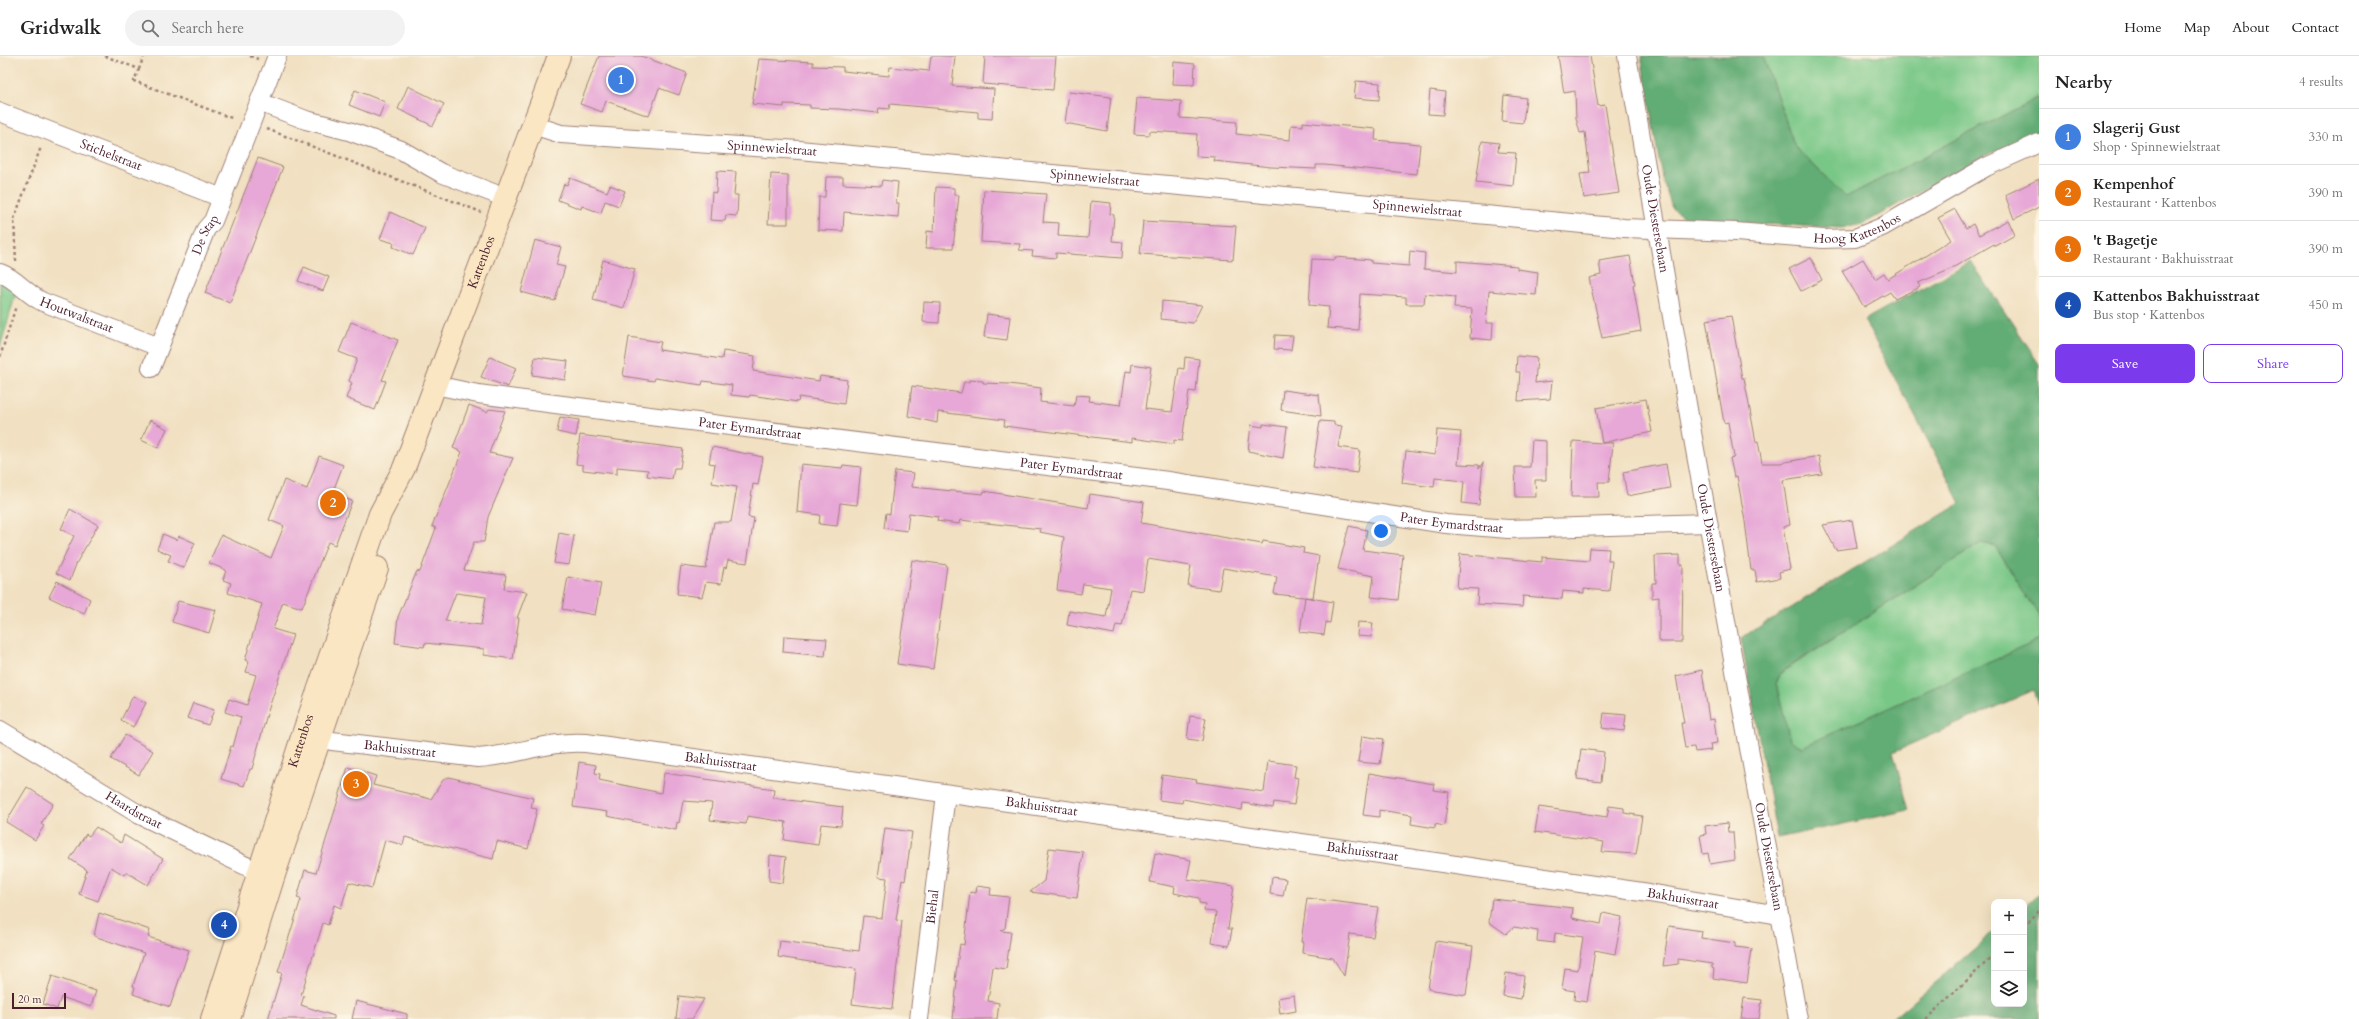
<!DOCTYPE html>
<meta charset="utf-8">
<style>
body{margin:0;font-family:Cardo,serif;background:#f2f2f2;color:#222}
.controls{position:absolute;right:12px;bottom:12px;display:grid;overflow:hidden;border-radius:8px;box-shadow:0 4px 16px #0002}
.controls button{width:36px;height:36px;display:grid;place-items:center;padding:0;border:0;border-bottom:1px solid #e0e0e0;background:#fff;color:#222;font:20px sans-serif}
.scale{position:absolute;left:12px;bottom:10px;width:54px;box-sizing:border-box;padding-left:4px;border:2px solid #4a1f2b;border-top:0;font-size:11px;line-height:14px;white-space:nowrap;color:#4a1f2b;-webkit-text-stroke:3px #fcf5e5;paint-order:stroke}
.you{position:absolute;left:1381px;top:475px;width:14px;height:14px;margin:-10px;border:3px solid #fff;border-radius:50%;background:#1a73e8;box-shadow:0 0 0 6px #1a73e833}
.badge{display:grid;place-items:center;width:26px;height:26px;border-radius:50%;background:#7c3aed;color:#fff;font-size:13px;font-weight:700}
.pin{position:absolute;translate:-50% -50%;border:2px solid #fff;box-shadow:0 1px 4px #0006}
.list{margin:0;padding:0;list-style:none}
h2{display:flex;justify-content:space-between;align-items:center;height:52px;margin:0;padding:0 16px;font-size:17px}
h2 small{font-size:13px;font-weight:400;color:#767676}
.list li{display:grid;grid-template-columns:26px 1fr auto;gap:12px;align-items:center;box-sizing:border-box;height:56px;padding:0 16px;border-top:1px solid #e0e0e0}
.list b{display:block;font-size:15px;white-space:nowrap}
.list p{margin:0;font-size:13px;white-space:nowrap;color:#767676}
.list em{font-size:13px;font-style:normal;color:#767676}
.actions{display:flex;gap:8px;padding:12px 16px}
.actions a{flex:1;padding:9px 0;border:1px solid #7c3aed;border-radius:8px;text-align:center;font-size:14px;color:#7c3aed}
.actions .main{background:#7c3aed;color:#fff}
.icon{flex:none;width:22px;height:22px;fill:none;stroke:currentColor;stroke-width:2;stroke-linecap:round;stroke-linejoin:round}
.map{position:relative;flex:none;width:2039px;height:963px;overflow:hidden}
header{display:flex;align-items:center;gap:24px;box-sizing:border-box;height:56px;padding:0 20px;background:#fff;border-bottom:1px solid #e0e0e0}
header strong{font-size:19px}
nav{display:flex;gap:22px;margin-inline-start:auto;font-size:14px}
.search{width:280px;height:36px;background:#f2f2f2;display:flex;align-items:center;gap:10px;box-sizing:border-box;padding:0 14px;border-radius:22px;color:#767676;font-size:15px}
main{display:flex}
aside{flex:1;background:#fff}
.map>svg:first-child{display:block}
.green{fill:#79c787;stroke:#627359}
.forest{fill:#62ac74;stroke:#566650}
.building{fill:#e7a7d7;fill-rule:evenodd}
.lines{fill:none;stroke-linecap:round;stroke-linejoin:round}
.minor-casing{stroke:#9e8076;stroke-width:20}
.secondary-casing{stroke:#9e8076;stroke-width:24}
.path{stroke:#9e8076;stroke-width:2.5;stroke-dasharray:3 3;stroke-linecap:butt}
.minor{stroke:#fff;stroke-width:18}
.secondary{stroke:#fbe6c3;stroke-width:22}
.labels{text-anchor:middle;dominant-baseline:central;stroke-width:3.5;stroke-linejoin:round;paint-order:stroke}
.street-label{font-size:13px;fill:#4a1f2b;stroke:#fcf5e5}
</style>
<header>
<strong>Gridwalk</strong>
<div class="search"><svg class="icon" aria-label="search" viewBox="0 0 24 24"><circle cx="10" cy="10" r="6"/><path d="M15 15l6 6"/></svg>Search here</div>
<nav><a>Home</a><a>Map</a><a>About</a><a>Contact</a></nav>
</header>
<main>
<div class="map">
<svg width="2039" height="963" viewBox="0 0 2039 963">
<rect width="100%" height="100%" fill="#fcf5e5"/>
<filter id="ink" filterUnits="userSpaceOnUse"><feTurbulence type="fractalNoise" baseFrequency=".025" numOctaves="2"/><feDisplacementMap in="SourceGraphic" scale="8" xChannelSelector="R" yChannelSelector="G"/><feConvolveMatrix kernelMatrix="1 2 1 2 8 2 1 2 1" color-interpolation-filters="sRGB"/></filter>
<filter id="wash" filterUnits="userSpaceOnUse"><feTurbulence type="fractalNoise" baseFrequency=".012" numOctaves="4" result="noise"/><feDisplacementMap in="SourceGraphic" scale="16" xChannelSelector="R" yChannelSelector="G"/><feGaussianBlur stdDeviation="0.9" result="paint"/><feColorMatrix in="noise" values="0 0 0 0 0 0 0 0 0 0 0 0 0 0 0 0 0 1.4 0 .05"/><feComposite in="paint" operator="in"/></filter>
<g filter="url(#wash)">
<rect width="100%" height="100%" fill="#f1e0c1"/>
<g class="green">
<path d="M1763 0H2039V41L1846 141 1795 91Z"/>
<path d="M0 223 15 236V240L0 292Z"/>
<path d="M1981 487 1995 490 2039 560V584L1802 691 1790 685 1776 628 1781 617Z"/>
</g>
<g class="forest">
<path d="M1641 0H1763L1795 91 1846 141 2039 41V76L1982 101 1863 168 1842 172 1687 164 1672 152 1662 122Z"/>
<path d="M1971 205 2039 308V560L1995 490 1981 487 1781 616 1776 628 1790 684 1802 691 2039 584V649L2034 634 1893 696 1909 754 1777 782 1741 582 1961 447 1864 264Z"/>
<path d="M2039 838V963H1892L1994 876V948H2024V851Z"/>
</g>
<g id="blocks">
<g class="building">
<path d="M599 0H641L687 17 679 39 659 32 649 60 606 45 602 56 580 48Z"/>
<path d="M931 0H955L952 30 994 33 992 63 978 62V56L890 48 889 53 879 52 878 57 839 53 810 52V49L784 48V51L752 48 759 3 813 6V10L843 11V15L889 20 890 11 929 15Z"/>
<path d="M985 0H1056L1053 34 983 28Z"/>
<path d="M1558 0H1590L1598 50 1605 49 1619 137 1584 142 1580 118 1590 117 1585 76 1580 77 1576 62 1575 35 1564 37Z"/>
<path d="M1174 6 1195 8 1194 29 1173 28Z"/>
<path d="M1356 25 1380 27 1379 44 1354 42Z"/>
<path d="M408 30 444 48 433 70 398 53Z"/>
<path d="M355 34 385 46 379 61 349 49Z"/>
<path d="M1430 34 1445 36 1443 59 1428 58Z"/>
<path d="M1069 36 1111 41 1107 75 1065 67Z"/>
<path d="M1504 39 1526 42 1523 67 1502 65Z"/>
<path d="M1137 42 1181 45 1180 62 1237 66 1236 78 1290 84 1291 69 1303 70V66L1376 73 1375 84 1420 88 1417 118 1324 109H1316V113L1271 111 1214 105 1215 101 1196 100 1197 78 1150 75 1149 79 1134 78Z"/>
<path d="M1482 85 1499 87 1498 96 1516 97 1513 130 1476 126Z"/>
<path d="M258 102 283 111 230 247 205 237Z"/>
<path d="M717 115 736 116 734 139H738L737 160 726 159 725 165 710 164 712 136 716 137Z"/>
<path d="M771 118 788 119V168H768Z"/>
<path d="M826 121H843V128L881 130 882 124 898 126 896 147H899L898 161 844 156 843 175 818 174 819 141H825Z"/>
<path d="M570 122 607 136 610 129 625 135 619 150 605 145 601 157 582 150 581 153 558 144 564 128 567 129Z"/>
<path d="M2039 123V151L2014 163 2005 139Z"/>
<path d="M936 131 954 132V139H959L953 192H926L927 175 934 176Z"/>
<path d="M984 134 1046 138 1043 166 1059 167 1058 180 1088 182 1091 145 1111 147 1110 158 1114 159 1112 185 1123 186 1122 202 1056 197V202L1032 200 1033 195 1019 194 1020 188 981 186Z"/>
<path d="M1955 153 1966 172 1973 168 1979 179 2008 164 2015 179 1995 190 1994 188 1947 215 1918 227 1920 231 1895 243 1890 236 1864 251 1842 215 1863 203 1875 223 1884 217 1888 223 1951 184 1938 162Z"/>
<path d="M390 156 425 172 413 199 393 191 394 187 380 183Z"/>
<path d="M1143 165 1236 170 1233 204 1140 198Z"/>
<path d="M535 184 561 191 556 209 565 211 555 245 521 236Z"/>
<path d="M1410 195 1425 197 1424 213 1457 216V205L1517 210V213L1538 216 1536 239 1489 235 1486 267H1493L1492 284 1470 282 1472 253 1454 252 1455 241 1425 238 1424 248H1406V241L1360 238 1358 274 1327 272 1329 251 1309 249 1312 203 1335 204V201L1371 204V207L1409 210Z"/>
<path d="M1630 200 1635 228 1633 229 1641 275 1602 282 1589 222 1601 219 1599 205Z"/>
<path d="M1811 202 1822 224 1801 235 1789 213Z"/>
<path d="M603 204 635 213 624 252 593 244Z"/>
<path d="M304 211 329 221 323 235 298 225Z"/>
<path d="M1162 245 1202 249 1193 267 1161 263Z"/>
<path d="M924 246 940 247 939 267 923 266Z"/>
<path d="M987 258 1010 261 1007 284 984 281Z"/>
<path d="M1731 260 1742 322H1744L1756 386 1758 385 1762 407H1780L1819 400 1822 418 1783 424 1790 469 1783 471 1790 513 1779 516 1780 522 1757 526 1755 514H1751L1745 465 1737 420 1734 421 1730 402 1734 401 1728 366 1724 367 1706 264Z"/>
<path d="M351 266 398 284 382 324 386 325 375 354 346 342 352 327 349 325 357 303 339 296Z"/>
<path d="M1275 279 1293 280 1291 294 1274 293Z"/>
<path d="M629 281 661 286 659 294 722 303 723 295 755 300 753 315 819 325 820 320 847 324 844 348 799 341 798 346 750 339 749 341 731 339 732 329 703 325 702 329 655 322 654 325 623 320Z"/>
<path d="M1517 300 1537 302 1535 327 1552 325 1550 343 1518 345 1520 316H1516Z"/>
<path d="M490 301 516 312 508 331 481 321Z"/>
<path d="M535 301 568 305 565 324 532 319Z"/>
<path d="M1185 301 1199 303 1196 336 1189 335 1182 385 1174 384V388L1132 382V386L1004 370 1005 364 938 356 937 367 908 360 912 330 961 337 964 326H969V324L983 325V327L1009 328 1041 332 1040 346 1074 350 1076 339 1090 340 1089 345 1121 349 1126 315 1131 316 1132 308 1151 311 1145 353 1172 356 1179 312 1184 313Z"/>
<path d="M1283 334 1319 339 1321 360 1281 354Z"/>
<path d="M1646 343 1652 376 1602 387H1613L1609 426H1598L1599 441H1571L1573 385 1602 387 1596 352Z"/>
<path d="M469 349 487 356 489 353 505 355 489 397 513 402 488 461 484 486H474L464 514 506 519 504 533 527 536 517 562H519L513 603 484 599V593L425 587 424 591 395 587 398 561 417 515 420 516 436 472 432 470 462 396 453 392ZM456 537 486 541 481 569 445 565Z"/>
<path d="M560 361 579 364 576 380 557 376Z"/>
<path d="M150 364 167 373 158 392 141 384Z"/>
<path d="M1320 365 1334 366V369L1342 370 1338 391 1360 394 1357 417 1313 411Z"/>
<path d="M1263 368 1287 371 1283 402 1248 395 1251 369 1263 371Z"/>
<path d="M1437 374 1461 376 1458 408 1479 409V413L1483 406 1479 449 1462 447 1464 425 1435 422 1434 431 1402 427 1406 395 1435 399Z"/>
<path d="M580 379 683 393 680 412H674L672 423 647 420 648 414 617 411V418L583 414V409L576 408Z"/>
<path d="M1532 384 1546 385V424H1535L1536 441H1516L1515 411H1530Z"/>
<path d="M712 391 763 401 758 429 753 428 748 461 754 462 747 507 728 504 726 512 724 511 721 528 706 526 702 541 677 538 681 510 706 513 714 466H731L737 431 712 427 715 408 709 407Z"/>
<path d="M319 400 343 409 332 438 352 445 335 489 328 486 302 552 283 546 273 573 293 579 267 658 252 713H250L244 730 221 723 231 690 233 691 241 661 225 656 229 643 247 649 256 619 246 616 249 606 245 604 262 548 228 537 231 527 223 524 226 514 209 507 221 479 271 502 284 470 269 464 284 424 307 433Z"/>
<path d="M801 408 842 412 843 409 861 411 857 449 840 447 837 470 819 468 820 459 797 456Z"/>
<path d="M1666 408 1670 432 1627 440 1623 416Z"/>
<path d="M895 415 914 417 912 431 983 438 984 435 1088 452 1090 438 1137 445 1144 446 1141 467 1262 488 1263 485 1304 492 1303 497 1319 500 1313 542 1274 538 1277 521 1223 512 1219 534 1188 530 1191 510 1148 503 1143 535 1130 533 1122 570 1116 569 1114 578 1067 569 1069 555 1106 561 1111 532 1083 528 1081 538 1057 534 1064 481 1040 476 1041 473 960 464 959 468 937 465 938 461 909 457 907 475 884 472 886 457 890 458Z"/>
<path d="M70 453 98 469 77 506 70 524 56 517 74 480 61 473Z"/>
<path d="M1852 464 1857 491 1836 494 1823 469Z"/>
<path d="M1349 470 1367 474 1363 494 1403 499 1398 544 1371 541 1374 520 1338 513Z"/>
<path d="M559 477 574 480 569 509 554 507Z"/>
<path d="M163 478 177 484 179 480 195 487 184 512 168 505 171 499 157 493Z"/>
<path d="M1590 492 1609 493 1608 505H1612L1609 535 1584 533V537L1563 535 1562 543 1523 540 1522 551 1477 548 1478 533 1457 532 1460 498 1542 506V501L1589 505Z"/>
<path d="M1680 499V509H1683L1682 586H1659V541L1652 542V527H1656L1655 500Z"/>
<path d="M912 504 947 509 933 613 897 608Z"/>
<path d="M568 521 601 527 595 559 562 553Z"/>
<path d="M57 525 90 543 84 558 49 541Z"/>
<path d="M1305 541 1333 546 1330 567 1326 566 1324 579 1300 576Z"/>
<path d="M178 545 216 554 209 577 172 566Z"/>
<path d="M1358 566 1373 567 1371 581 1357 580Z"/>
<path d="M784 580 827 583 825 600 783 596Z"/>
<path d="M1702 614 1709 664 1714 663 1717 687 1710 688 1711 694 1695 696 1694 691 1685 692 1681 667H1684L1676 620Z"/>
<path d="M133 640 146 647 133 671 121 664Z"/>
<path d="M193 647 214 654 208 669 187 662Z"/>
<path d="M1604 657 1626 659 1624 675 1602 672Z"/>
<path d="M1190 660 1206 662 1202 685 1187 683Z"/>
<path d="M125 679 153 695 139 719 111 703Z"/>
<path d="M1362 680 1384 683 1380 708 1358 706Z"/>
<path d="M1581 693 1604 696 1601 726 1577 723Z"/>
<path d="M1268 705 1296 709 1294 721 1298 722 1294 749 1274 746 1273 752 1243 747 1242 754 1183 743 1182 747 1159 744 1162 719 1197 724 1196 726 1264 736Z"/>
<path d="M579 706 596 709 595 717 600 718 599 724 661 737 664 717 774 733 773 742 843 751 841 770 821 768 818 789 784 784 786 766 747 760 746 768 710 764 712 747 683 745 679 767 677 766 676 774 607 760 608 756 573 751Z"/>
<path d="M348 711 376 720 373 729 431 743 443 724 449 721 533 742 531 752 537 753 528 793 497 785 493 803 405 781 403 789 385 784 372 832 349 826 341 852 334 849 328 869 323 867 301 939 304 940 301 949 334 960V963H268L282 917 278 916 301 843 297 842 305 814 316 817Z"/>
<path d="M1369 717 1434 728 1433 734 1449 736 1444 770 1435 768V772L1411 768 1412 759 1379 754V761L1363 759Z"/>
<path d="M27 731 53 748 41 768 44 770 35 784 6 766Z"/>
<path d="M1609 750 1624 752V757L1642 760 1636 798 1602 796 1604 786 1535 776 1539 751 1607 761Z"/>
<path d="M1727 767 1728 776H1733L1735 804 1710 808 1708 797 1703 798 1700 779 1706 778 1705 770Z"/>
<path d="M96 771 121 787 124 779 163 803 148 829 126 816 124 819 111 811 98 845 79 838 87 814 70 803 86 778 89 780Z"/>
<path d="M885 772 912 776 905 825 902 824 896 864 902 865 892 953 852 948 856 913 778 901 780 885 859 895 863 860 882 862 887 822 878 821Z"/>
<path d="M1049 792 1083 796 1077 842 1030 836 1044 825Z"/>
<path d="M1155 797 1191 804 1187 823 1234 830 1228 873H1232L1229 890 1212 887 1216 856 1204 855 1205 848 1199 847V842L1174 837 1175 831 1150 826Z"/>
<path d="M770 799 786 801 783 827 769 825Z"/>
<path d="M1272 821 1286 823 1283 840 1270 838Z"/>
<path d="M977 830 991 832 990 839 1009 841 1005 872 1001 875 1011 876 1006 913 993 911 988 945 999 947 997 963H953L957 925 955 924 960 888 964 889 970 836 976 837Z"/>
<path d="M1307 842 1378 851 1373 881 1350 878 1344 920 1333 902 1302 897 1303 886H1301Z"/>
<path d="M1492 843 1573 852 1572 862 1601 868 1603 857 1622 861 1615 898 1595 894 1587 946 1574 944 1575 935 1562 933 1565 912 1578 914 1583 881 1555 877 1554 887 1537 885 1538 875 1514 871 1506 878 1489 866Z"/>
<path d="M99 857 150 874 148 881 189 894 170 951 133 938 135 931 133 930 144 897 94 880Z"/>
<path d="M1669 870 1702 875 1701 882 1735 887V891L1752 893 1747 927 1713 922 1714 913 1712 912V908L1678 903V908L1663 910Z"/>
<path d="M1435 885 1473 890 1466 939 1428 933Z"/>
<path d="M1506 917 1524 920 1521 943 1503 940Z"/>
<path d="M52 920 96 935 91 951 61 941 57 953 43 948Z"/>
<path d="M1294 939 1296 955 1280 958 1278 942Z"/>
<path d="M679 940 704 943 692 963H676Z"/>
<path d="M1744 942 1762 944 1759 963H1741Z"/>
<path d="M356 945 407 958V963H352Z"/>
</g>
</g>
</g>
<g filter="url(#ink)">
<use href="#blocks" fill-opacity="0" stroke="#9e8076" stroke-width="1"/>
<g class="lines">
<defs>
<g id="minor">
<path id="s1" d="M1627 0 1694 388 1798 963"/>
<path d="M259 46 306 64 349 75 401 94 441 117 506 142"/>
<path id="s2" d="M0 56 222 142"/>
<path id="s3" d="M533 69 561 78 799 94 1624 172 1736 176 1823 183 1855 182 1882 171 1986 111 2039 87"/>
<path id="s4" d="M0 217C17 223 26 238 43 246L159 291"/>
<path id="s5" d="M151 312 206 173 213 165 277 0"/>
<path id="s6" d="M435 329 478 338 586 352 1168 425 1446 468 1508 473 1708 467"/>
<path id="s7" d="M0 674 140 759 271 822"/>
<path id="s8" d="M308 679 332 685 478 702C515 700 548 684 586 687L1373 797 1649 837 1779 859"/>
<path id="s9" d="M919 963 946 738"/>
</g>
<g id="secondary">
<path id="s10" d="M212 963 303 678 380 458 404 412 559 0"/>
<path d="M229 963 273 822 377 512"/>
</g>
</defs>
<use href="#minor" class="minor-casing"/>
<use href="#secondary" class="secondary-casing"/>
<g class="path">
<path d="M105 0 139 13 144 0"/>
<path d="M250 0 258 3"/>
<path d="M139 13 134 25 234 63"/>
<path d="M267 73 481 156"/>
<path d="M16 205 14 163 41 91"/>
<path d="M0 301 16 250"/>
<path d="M2024 870 2039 855"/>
<path d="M1926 963 1994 899"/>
</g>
<use href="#minor" class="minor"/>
<use href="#secondary" class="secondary"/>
</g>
</g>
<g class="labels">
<g class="street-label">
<text stroke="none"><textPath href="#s3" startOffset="241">Spinnewielstraat</textPath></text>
<text stroke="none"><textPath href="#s2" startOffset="119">Stichelstraat</textPath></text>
<text stroke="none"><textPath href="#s3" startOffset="565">Spinnewielstraat</textPath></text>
<text stroke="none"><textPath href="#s3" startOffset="889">Spinnewielstraat</textPath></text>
<text stroke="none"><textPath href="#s1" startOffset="165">Oude Diestersebaan</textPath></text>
<text stroke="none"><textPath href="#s3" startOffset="1332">Hoog Kattenbos</textPath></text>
<text stroke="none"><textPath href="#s5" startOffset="144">De Stap</textPath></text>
<text stroke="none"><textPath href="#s10" startOffset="804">Kattenbos</textPath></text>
<text stroke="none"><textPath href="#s4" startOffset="88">Houtwalstraat</textPath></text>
<text stroke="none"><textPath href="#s6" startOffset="318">Pater Eymardstraat</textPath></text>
<text stroke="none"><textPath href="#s6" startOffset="642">Pater Eymardstraat</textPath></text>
<text stroke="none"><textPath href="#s6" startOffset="1026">Pater Eymardstraat</textPath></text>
<text stroke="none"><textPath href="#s1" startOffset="489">Oude Diestersebaan</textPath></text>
<text stroke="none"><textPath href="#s10" startOffset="292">Kattenbos</textPath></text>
<text stroke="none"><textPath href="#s8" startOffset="93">Bakhuisstraat</textPath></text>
<text stroke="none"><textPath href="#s8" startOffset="417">Bakhuisstraat</textPath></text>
<text stroke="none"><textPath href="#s8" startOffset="741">Bakhuisstraat</textPath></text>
<text stroke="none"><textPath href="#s7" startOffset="156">Haardstraat</textPath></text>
<text stroke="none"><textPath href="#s8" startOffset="1065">Bakhuisstraat</textPath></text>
<text stroke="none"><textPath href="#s1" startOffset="813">Oude Diestersebaan</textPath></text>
<text stroke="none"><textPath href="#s8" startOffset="1389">Bakhuisstraat</textPath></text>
<text stroke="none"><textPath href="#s9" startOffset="113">Biehal</textPath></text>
</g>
</g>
</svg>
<div class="controls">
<button>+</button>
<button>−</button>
<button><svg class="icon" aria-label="layers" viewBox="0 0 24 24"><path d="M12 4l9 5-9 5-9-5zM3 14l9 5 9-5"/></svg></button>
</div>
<div class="scale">20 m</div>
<div class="you"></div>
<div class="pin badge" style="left:621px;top:24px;background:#3f7fe0">1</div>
<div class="pin badge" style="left:333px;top:447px;background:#e8710a">2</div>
<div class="pin badge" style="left:356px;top:728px;background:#e8710a">3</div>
<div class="pin badge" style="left:224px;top:869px;background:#1a4fb4">4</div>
</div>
<aside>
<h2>Nearby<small>4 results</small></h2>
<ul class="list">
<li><span class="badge" style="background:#3f7fe0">1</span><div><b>Slagerij Gust</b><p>Shop · Spinnewielstraat</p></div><em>330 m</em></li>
<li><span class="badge" style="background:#e8710a">2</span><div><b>Kempenhof</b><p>Restaurant · Kattenbos</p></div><em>390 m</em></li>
<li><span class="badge" style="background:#e8710a">3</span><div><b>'t Bagetje</b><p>Restaurant · Bakhuisstraat</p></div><em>390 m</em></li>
<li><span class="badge" style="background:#1a4fb4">4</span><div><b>Kattenbos Bakhuisstraat</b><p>Bus stop · Kattenbos</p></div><em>450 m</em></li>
</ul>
<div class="actions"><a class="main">Save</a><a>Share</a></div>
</aside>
</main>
